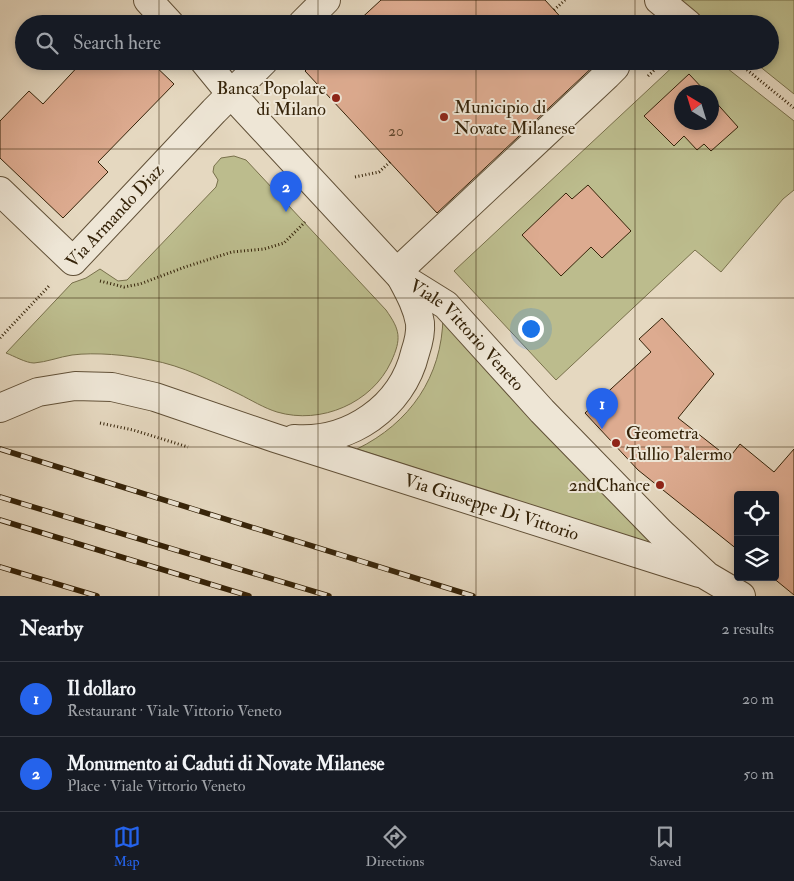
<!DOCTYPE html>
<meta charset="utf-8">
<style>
body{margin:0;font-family:"IM FELL Double Pica",serif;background:#242831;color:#f1f3f6}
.controls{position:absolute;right:15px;bottom:15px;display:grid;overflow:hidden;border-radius:5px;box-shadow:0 2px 8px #0003}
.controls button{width:45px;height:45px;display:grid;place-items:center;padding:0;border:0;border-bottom:1px solid #363941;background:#171b24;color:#f1f3f6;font:25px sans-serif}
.compass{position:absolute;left:674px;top:85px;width:45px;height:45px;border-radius:50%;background:#171b24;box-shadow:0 2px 8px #0003;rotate:322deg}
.you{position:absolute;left:530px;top:328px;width:18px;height:18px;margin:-12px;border:4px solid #fff;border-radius:50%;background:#1a73e8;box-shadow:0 0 0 8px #1a73e833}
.badge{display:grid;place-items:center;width:32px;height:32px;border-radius:50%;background:#2563eb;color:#fff;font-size:16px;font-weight:700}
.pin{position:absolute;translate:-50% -41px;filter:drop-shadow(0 1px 2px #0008)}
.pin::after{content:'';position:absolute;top:26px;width:18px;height:15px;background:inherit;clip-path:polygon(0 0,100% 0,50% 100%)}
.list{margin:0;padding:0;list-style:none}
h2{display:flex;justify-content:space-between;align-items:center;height:65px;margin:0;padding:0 20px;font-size:21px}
h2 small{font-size:16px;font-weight:400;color:#9ea1a6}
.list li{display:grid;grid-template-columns:32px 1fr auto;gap:15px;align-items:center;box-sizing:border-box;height:75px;padding:0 20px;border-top:1px solid #363941}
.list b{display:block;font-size:19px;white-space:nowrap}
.list p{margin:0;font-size:16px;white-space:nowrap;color:#9ea1a6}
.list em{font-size:16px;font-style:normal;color:#9ea1a6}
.icon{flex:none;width:28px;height:28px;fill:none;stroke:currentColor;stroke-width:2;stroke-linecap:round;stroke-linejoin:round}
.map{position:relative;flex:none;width:794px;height:596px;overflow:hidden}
.search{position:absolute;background:#171b24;box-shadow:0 2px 8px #0003;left:15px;right:15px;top:15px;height:55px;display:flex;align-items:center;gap:12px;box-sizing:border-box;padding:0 18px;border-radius:28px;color:#9ea1a6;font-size:19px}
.sheet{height:215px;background:#171b24}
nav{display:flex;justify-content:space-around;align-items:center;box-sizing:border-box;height:70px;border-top:1px solid #363941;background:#171b24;font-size:14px;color:#9ea1a6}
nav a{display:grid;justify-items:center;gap:2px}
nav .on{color:#2563eb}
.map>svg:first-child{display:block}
.green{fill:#bcbc8d;stroke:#78704b;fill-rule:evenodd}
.building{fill:#ddab90;stroke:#352309}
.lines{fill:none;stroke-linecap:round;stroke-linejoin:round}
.minor-casing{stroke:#615037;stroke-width:30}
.path{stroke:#352309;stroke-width:3;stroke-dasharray:1 2.5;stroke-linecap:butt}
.minor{stroke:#eee6d6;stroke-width:28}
.rail-casing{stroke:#352309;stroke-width:5.5}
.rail{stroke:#eee6d6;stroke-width:4;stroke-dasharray:11;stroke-linecap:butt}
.grid{fill:none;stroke:#352309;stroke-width:1;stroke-opacity:0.55}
.poi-dot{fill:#8f2418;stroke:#eee6d6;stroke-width:2}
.labels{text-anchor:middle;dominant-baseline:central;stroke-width:4;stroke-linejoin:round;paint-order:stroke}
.number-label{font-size:15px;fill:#5f452b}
.poi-label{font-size:18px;fill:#352309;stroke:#eee6d6;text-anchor:end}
.street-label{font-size:18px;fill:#352309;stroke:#eee6d6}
</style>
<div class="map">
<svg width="794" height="596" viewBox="0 0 794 596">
<rect width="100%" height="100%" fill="#e5d8c0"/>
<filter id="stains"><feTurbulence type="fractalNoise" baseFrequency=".004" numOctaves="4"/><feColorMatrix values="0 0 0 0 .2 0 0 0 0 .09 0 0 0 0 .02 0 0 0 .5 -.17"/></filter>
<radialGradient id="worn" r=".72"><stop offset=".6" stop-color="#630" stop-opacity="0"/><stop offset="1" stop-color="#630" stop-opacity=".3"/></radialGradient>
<g class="green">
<path d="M677 0H794V94L753 61H770V24H706Z"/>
<path d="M679 61H718L794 121V190L783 199 721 272 695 250 556 380 454 271ZM682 92H712V122H682Z"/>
<path d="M234 156 246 160 386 310C400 330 402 338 391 362 372 403 321 425 277 412 264 408 251 400 239 394 210 380 183 366 151 360 128 355 95 352 72 355 59 357 47 362 34 363 26 363 14 356 6 353L72 283 86 278 100 269 118 281 127 280 216 187 218 180 213 172 214 166 221 158Z"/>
<path d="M443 317 657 546 357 449C410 423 442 377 443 317Z"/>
</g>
<g class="building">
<path d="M381 0H545L567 24H355Z"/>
<path d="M83 61H150L174 84 98 162 108 172 63 218 0 158V121L29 91 43 104Z"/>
<path d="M315 61H599L437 213 305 71Z"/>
<path d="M689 74 706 92H682V122H712V98L738 127 711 151 704 144 697 150 684 136 674 146 644 116Z"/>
<path d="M588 185 631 231 602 258 591 247 561 276 522 235 566 193 572 199Z"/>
<path d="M662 318 714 374 678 418 729 458 740 444 774 472 794 449V595L772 577H775V495H738V550L638 470 585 413 651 352 639 339Z"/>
</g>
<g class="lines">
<defs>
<g id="minor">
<path d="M148 0 170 24"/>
<path d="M659 0 688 24"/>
<path d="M302 24 326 0"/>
<path id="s1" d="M204 61 231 94 401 277 446 305 542 411 661 533 707 576 741 596"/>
<path d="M0 191 73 261 214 111 264 61"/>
<path d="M397 272 607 75 615 67 617 61"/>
<path id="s2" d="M0 408 38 392 75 386 112 387 155 397 275 438 699 573"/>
<path d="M294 439C350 443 402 407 415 353 418 344 421 333 420 323 417 306 409 292 401 277"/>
</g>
</defs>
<use href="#minor" class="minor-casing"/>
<g class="path">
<path d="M554 10 565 0"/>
<path d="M736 61 794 108"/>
<path d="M648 76 664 61"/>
<path d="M355 177 379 172 390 162"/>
<path d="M100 281 124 287 140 284 185 267 232 252 264 249 284 243 305 222"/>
<path d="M0 338 49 286"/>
<path d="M100 423 133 430 188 447"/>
</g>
<use href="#minor" class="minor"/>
<defs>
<g id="rail">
<path d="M0 449 473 596"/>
<path d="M0 497 329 596"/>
<path d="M0 520 249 596"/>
<path d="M0 567 97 596"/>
</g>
</defs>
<use href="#rail" class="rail-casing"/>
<use href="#rail" class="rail"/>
</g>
<path class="grid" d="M159 0V24M318 0V24M476 0V24M635 0V24M159 61V596M318 61V596M476 61V596M635 61V596M0 149H794M0 298H794M0 447H794"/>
<g class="poi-dot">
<circle cx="336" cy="98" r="5"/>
<circle cx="444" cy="117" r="5"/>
<circle cx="616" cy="443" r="5"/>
<circle cx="660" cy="485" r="5"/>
</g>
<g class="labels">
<g class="number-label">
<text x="396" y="131">20</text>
</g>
<g class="poi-label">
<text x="326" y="88">Banca Popolare<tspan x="326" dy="21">di Milano</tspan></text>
<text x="454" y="107" text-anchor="start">Municipio di<tspan x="454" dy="21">Novate Milanese</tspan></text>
<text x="626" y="433" text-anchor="start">Geometra<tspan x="626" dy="21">Tullio Palermo</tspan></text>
<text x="650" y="485">2ndChance</text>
</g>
<g class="street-label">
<text transform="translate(115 216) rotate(-47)">Via Armando Diaz</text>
<text stroke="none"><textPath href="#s1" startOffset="381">Viale Vittorio Veneto</textPath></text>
<text stroke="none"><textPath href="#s2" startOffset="514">Via Giuseppe Di Vittorio</textPath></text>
</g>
</g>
<rect width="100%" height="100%" filter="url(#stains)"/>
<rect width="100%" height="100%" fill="url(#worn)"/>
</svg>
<div class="controls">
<button><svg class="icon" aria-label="locate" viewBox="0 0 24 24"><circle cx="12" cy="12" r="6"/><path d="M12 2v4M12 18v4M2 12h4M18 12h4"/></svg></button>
<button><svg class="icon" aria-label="layers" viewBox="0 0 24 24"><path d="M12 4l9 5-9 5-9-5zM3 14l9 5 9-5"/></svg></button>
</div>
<svg class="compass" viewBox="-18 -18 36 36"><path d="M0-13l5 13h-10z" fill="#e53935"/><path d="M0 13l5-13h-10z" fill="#9ea1a6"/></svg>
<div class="you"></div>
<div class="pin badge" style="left:602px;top:429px">1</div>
<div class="pin badge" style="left:286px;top:212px">2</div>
<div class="search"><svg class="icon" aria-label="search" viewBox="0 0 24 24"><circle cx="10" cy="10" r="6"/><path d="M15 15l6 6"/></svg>Search here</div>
</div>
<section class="sheet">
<h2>Nearby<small>2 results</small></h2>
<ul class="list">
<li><span class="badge">1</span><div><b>Il dollaro</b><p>Restaurant · Viale Vittorio Veneto</p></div><em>20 m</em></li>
<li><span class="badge">2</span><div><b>Monumento ai Caduti di Novate Milanese</b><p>Place · Viale Vittorio Veneto</p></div><em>50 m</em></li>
</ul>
</section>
<nav>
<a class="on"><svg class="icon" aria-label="map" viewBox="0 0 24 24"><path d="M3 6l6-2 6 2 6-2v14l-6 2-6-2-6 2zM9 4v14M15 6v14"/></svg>Map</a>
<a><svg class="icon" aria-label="directions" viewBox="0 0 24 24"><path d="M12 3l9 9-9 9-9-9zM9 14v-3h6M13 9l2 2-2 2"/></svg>Directions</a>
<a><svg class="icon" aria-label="saved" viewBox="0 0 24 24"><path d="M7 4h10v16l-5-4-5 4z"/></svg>Saved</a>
</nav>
